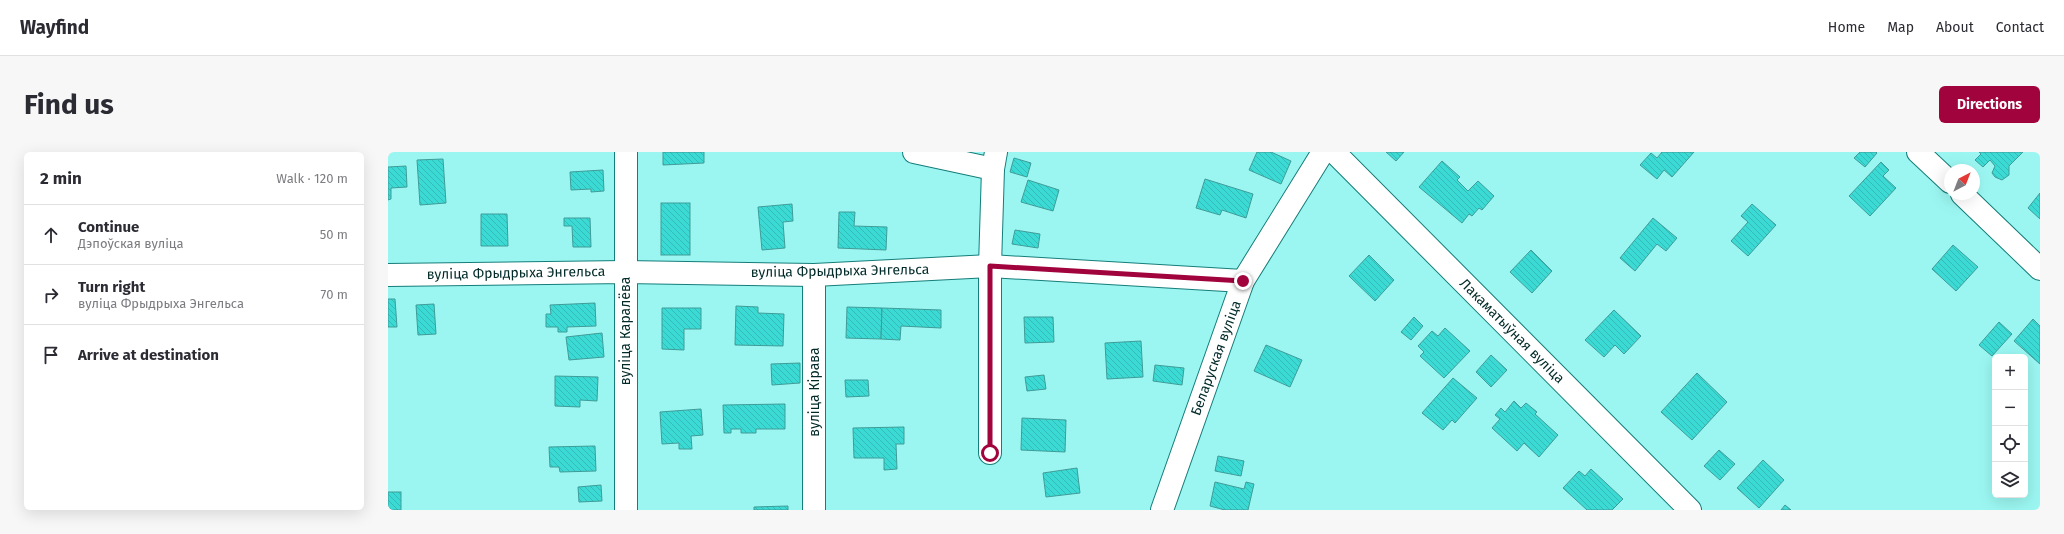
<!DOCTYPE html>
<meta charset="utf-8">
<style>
body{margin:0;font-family:"Fira Sans",sans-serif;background:#f7f7f7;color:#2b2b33}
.controls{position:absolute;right:12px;bottom:12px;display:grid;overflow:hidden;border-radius:6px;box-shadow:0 4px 16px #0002}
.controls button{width:36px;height:36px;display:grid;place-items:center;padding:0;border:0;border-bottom:1px solid #e1e1e2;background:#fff;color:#2b2b33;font:20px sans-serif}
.compass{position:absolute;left:1556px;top:12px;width:36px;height:36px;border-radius:50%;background:#fff;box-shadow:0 4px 16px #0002;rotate:42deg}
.stop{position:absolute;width:12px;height:12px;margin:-9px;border:3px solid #a1033c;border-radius:50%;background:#fff}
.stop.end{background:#a1033c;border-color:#fff;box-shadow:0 1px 4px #0008}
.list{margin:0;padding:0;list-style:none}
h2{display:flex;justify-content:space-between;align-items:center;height:52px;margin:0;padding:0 16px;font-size:17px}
h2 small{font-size:13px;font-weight:400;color:#7c7c81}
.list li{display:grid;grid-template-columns:26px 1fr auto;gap:12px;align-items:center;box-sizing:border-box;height:60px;padding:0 16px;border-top:1px solid #e1e1e2}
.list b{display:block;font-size:15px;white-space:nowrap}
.list p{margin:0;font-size:13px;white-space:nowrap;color:#7c7c81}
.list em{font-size:13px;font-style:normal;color:#7c7c81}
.icon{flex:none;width:22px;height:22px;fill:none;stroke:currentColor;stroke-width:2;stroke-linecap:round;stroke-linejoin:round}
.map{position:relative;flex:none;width:1652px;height:358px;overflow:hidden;border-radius:6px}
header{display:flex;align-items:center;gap:24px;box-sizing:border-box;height:56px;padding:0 20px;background:#fff;border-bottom:1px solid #e1e1e2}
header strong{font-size:19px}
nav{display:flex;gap:22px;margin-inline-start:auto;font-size:14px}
.intro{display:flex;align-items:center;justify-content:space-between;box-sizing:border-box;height:96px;padding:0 24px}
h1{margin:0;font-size:28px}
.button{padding:10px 18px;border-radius:6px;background:#a1033c;color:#fff;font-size:14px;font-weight:700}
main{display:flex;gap:24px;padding:0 24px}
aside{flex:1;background:#fff;border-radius:6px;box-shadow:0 4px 16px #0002}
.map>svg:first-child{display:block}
.building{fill:url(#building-back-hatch);stroke:#3f9c98}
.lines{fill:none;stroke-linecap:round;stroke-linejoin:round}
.minor-casing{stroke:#157d7a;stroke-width:24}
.minor{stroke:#fff;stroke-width:22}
.route{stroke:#a1033c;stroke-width:5}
.labels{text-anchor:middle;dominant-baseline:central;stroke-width:3;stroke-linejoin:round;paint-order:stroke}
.street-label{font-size:14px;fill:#012a29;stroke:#fff}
</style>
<header>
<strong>Wayfind</strong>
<nav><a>Home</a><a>Map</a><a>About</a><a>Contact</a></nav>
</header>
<div class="intro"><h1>Find us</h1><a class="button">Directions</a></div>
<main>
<aside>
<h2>2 min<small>Walk · 120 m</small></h2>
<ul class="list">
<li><svg class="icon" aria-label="ahead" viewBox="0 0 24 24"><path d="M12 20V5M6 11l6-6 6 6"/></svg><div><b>Continue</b><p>Дэпоўская вуліца</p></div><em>50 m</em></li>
<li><svg class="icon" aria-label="right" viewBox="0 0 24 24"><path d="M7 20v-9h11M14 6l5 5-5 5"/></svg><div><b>Turn right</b><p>вуліца Фрыдрыха Энгельса</p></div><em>70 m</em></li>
<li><svg class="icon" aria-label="arrive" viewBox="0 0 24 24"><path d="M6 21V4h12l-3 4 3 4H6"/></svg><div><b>Arrive at destination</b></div></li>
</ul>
</aside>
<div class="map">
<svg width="1652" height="358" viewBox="0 0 1652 358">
<defs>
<pattern id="building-back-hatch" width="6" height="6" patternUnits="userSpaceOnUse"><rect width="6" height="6" fill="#3cdad4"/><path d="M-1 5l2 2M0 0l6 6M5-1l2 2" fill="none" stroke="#33bbb6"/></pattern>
</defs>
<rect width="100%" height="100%" fill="#9bf6f1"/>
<g class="building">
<path d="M275 0H316V11L275 13Z"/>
<path d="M869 0H883L903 9 893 32 861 18Z"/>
<path d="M998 0H1016L1008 9Z"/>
<path d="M1274 0H1306L1284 25 1276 18 1269 27 1252 13 1263 1 1269 6Z"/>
<path d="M1472 0H1488L1489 1 1477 15 1466 6Z"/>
<path d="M1591 0H1635L1621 14V23L1614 28 1607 25 1604 21 1607 14 1602 8 1595 15 1587 8 1593 2Z"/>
<path d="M626 6 643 11 639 25 622 20Z"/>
<path d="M55 7 58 51 32 53 29 8Z"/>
<path d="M1054 9 1072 25 1069 28 1080 39 1090 29 1106 44 1094 58 1091 56 1084 64 1081 62 1074 71 1031 35Z"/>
<path d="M1493 10 1501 18 1495 24 1508 36 1482 64 1461 44Z"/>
<path d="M18 14 19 35 3 36V47L0 48V15Z"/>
<path d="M215 18 216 39 203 40V37L183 38 182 20Z"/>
<path d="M817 27 865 42 858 66 834 58 832 63 808 56Z"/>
<path d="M640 28 671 38 665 59 633 50Z"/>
<path d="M1652 41V67L1640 56Z"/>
<rect x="273" y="51" width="29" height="52"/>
<path d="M404 52 405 69 395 70 397 96 374 98 370 55Z"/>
<path d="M1364 52 1388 73 1360 104 1343 89 1360 70 1353 64Z"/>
<path d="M451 60H467L466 74 499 75 498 98 450 96Z"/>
<path d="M93 62H119L120 94H93Z"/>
<path d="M176 66H202L203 95H185L184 74H176Z"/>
<path d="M1265 66 1289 86 1278 99 1269 92 1247 119 1232 106Z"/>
<path d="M627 78 652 82 650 96 624 92Z"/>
<path d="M1565 93 1590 115 1568 139 1544 117Z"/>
<path d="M1143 98 1164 119 1144 141 1122 120Z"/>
<path d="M981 103 1006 128 987 149 961 124Z"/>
<path d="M0 147H7L9 175H0Z"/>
<path d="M207 151 208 174 179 175V180H170V175H158V162H163L162 153Z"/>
<path d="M46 152 48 182 30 183 28 153Z"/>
<path d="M348 154 370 155V161L396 162 395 194 347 193Z"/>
<path d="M459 155 494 156 493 187 458 186Z"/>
<path d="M274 156H313V177H296V198L274 197Z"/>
<path d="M494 156 553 158V176L513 174 512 188 493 187Z"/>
<path d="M1226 158 1253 184 1236 202 1227 193 1216 205 1197 188Z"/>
<path d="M636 165H665L666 190 637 191Z"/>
<path d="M1026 165 1035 174 1023 188 1013 180Z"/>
<path d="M1645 167 1652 174V212L1626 189Z"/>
<path d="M1611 170 1624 182 1604 204 1591 193Z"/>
<path d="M1057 176 1082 199 1056 226 1032 204 1036 200 1030 194 1044 179 1050 184Z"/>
<path d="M214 181 216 205 181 208 178 185Z"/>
<path d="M753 189 755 225 719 227 717 191Z"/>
<path d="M878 193 914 208 902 235 866 219Z"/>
<path d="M1103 203 1119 218 1103 235 1088 220Z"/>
<path d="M412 211V231L384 233 383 212Z"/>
<path d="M767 213 796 216 794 233 765 229Z"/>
<path d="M1309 221 1339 250 1304 288 1273 260Z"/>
<path d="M656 223 658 237 639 239 637 225Z"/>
<path d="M167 224 210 225 209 249 192 248V255L167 254Z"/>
<path d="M1065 226 1089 246 1067 271 1064 268 1055 278 1034 261Z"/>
<path d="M457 228H480L481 244 458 245Z"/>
<path d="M1126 249 1133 256 1138 251 1149 260 1147 262 1170 283 1151 305 1136 291 1129 299 1104 276 1112 267 1107 263 1113 256 1117 260Z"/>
<path d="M397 252V277H368V281H353V277H343V281H336L335 253Z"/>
<path d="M313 257 315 283 303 284 304 297H291V291L274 292 272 260Z"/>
<path d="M634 266 678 268 677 300 633 298Z"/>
<path d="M516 275V292H508L509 317 496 318V306H466L465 276Z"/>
<path d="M207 294 208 319 172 320 171 315H162L161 295Z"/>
<path d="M1331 298 1347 312 1332 328 1316 314Z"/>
<path d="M830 304 856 309 853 324 827 319Z"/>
<path d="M1375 308 1396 328 1371 356 1349 336Z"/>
<path d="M689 316 692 341 658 345 655 321Z"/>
<path d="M1203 317 1235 347 1224 358H1199L1175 336 1191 319 1197 324Z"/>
<path d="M827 330 856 337 858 330 866 332 860 358H837L822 354Z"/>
<path d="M213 333 214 349 191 350 190 335Z"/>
<rect x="0" y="340" width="13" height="18"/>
<path d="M1397 353 1403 358H1393Z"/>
<path d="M400 354V358H366V355Z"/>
</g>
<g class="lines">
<defs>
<g id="minor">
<path d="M526 0 605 17"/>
<path d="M946 0 1302 358"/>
<path d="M1530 0 1562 30"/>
<path d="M1574 42 1652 117"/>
<path d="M0 123 237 120 426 123 602 114 855 129"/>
<path d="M602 301V114L605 17 608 0"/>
<path d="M238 358V0"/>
<path d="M426 358V123"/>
<path d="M774 358 855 129 935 0"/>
</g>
</defs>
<use href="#minor" class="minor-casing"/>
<use href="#minor" class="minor"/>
</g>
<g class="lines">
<path class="route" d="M602 301V114L855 129"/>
</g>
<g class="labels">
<g class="street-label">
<text transform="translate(452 119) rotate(-1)">вуліца Фрыдрыха Энгельса</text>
<text transform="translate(128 121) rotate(-1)">вуліца Фрыдрыха Энгельса</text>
<text transform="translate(237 179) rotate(-90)">вуліца Каралёва</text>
<text transform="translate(1124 179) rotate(45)">Лакаматыўная вуліца</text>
<text transform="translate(828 206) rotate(-70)">Беларуская вуліца</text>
<text transform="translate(426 240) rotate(-90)">вуліца Кірава</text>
</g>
</g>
</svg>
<div class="controls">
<button>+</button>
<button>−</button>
<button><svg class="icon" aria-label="locate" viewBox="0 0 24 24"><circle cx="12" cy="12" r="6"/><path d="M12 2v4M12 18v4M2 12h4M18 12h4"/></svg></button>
<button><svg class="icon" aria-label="layers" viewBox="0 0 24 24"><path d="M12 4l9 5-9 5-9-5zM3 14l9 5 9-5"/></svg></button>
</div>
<svg class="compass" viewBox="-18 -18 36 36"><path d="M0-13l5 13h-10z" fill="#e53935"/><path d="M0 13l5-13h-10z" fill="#7c7c81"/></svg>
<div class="stop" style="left:602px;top:301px"></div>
<div class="stop end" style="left:855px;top:129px"></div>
</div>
</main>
